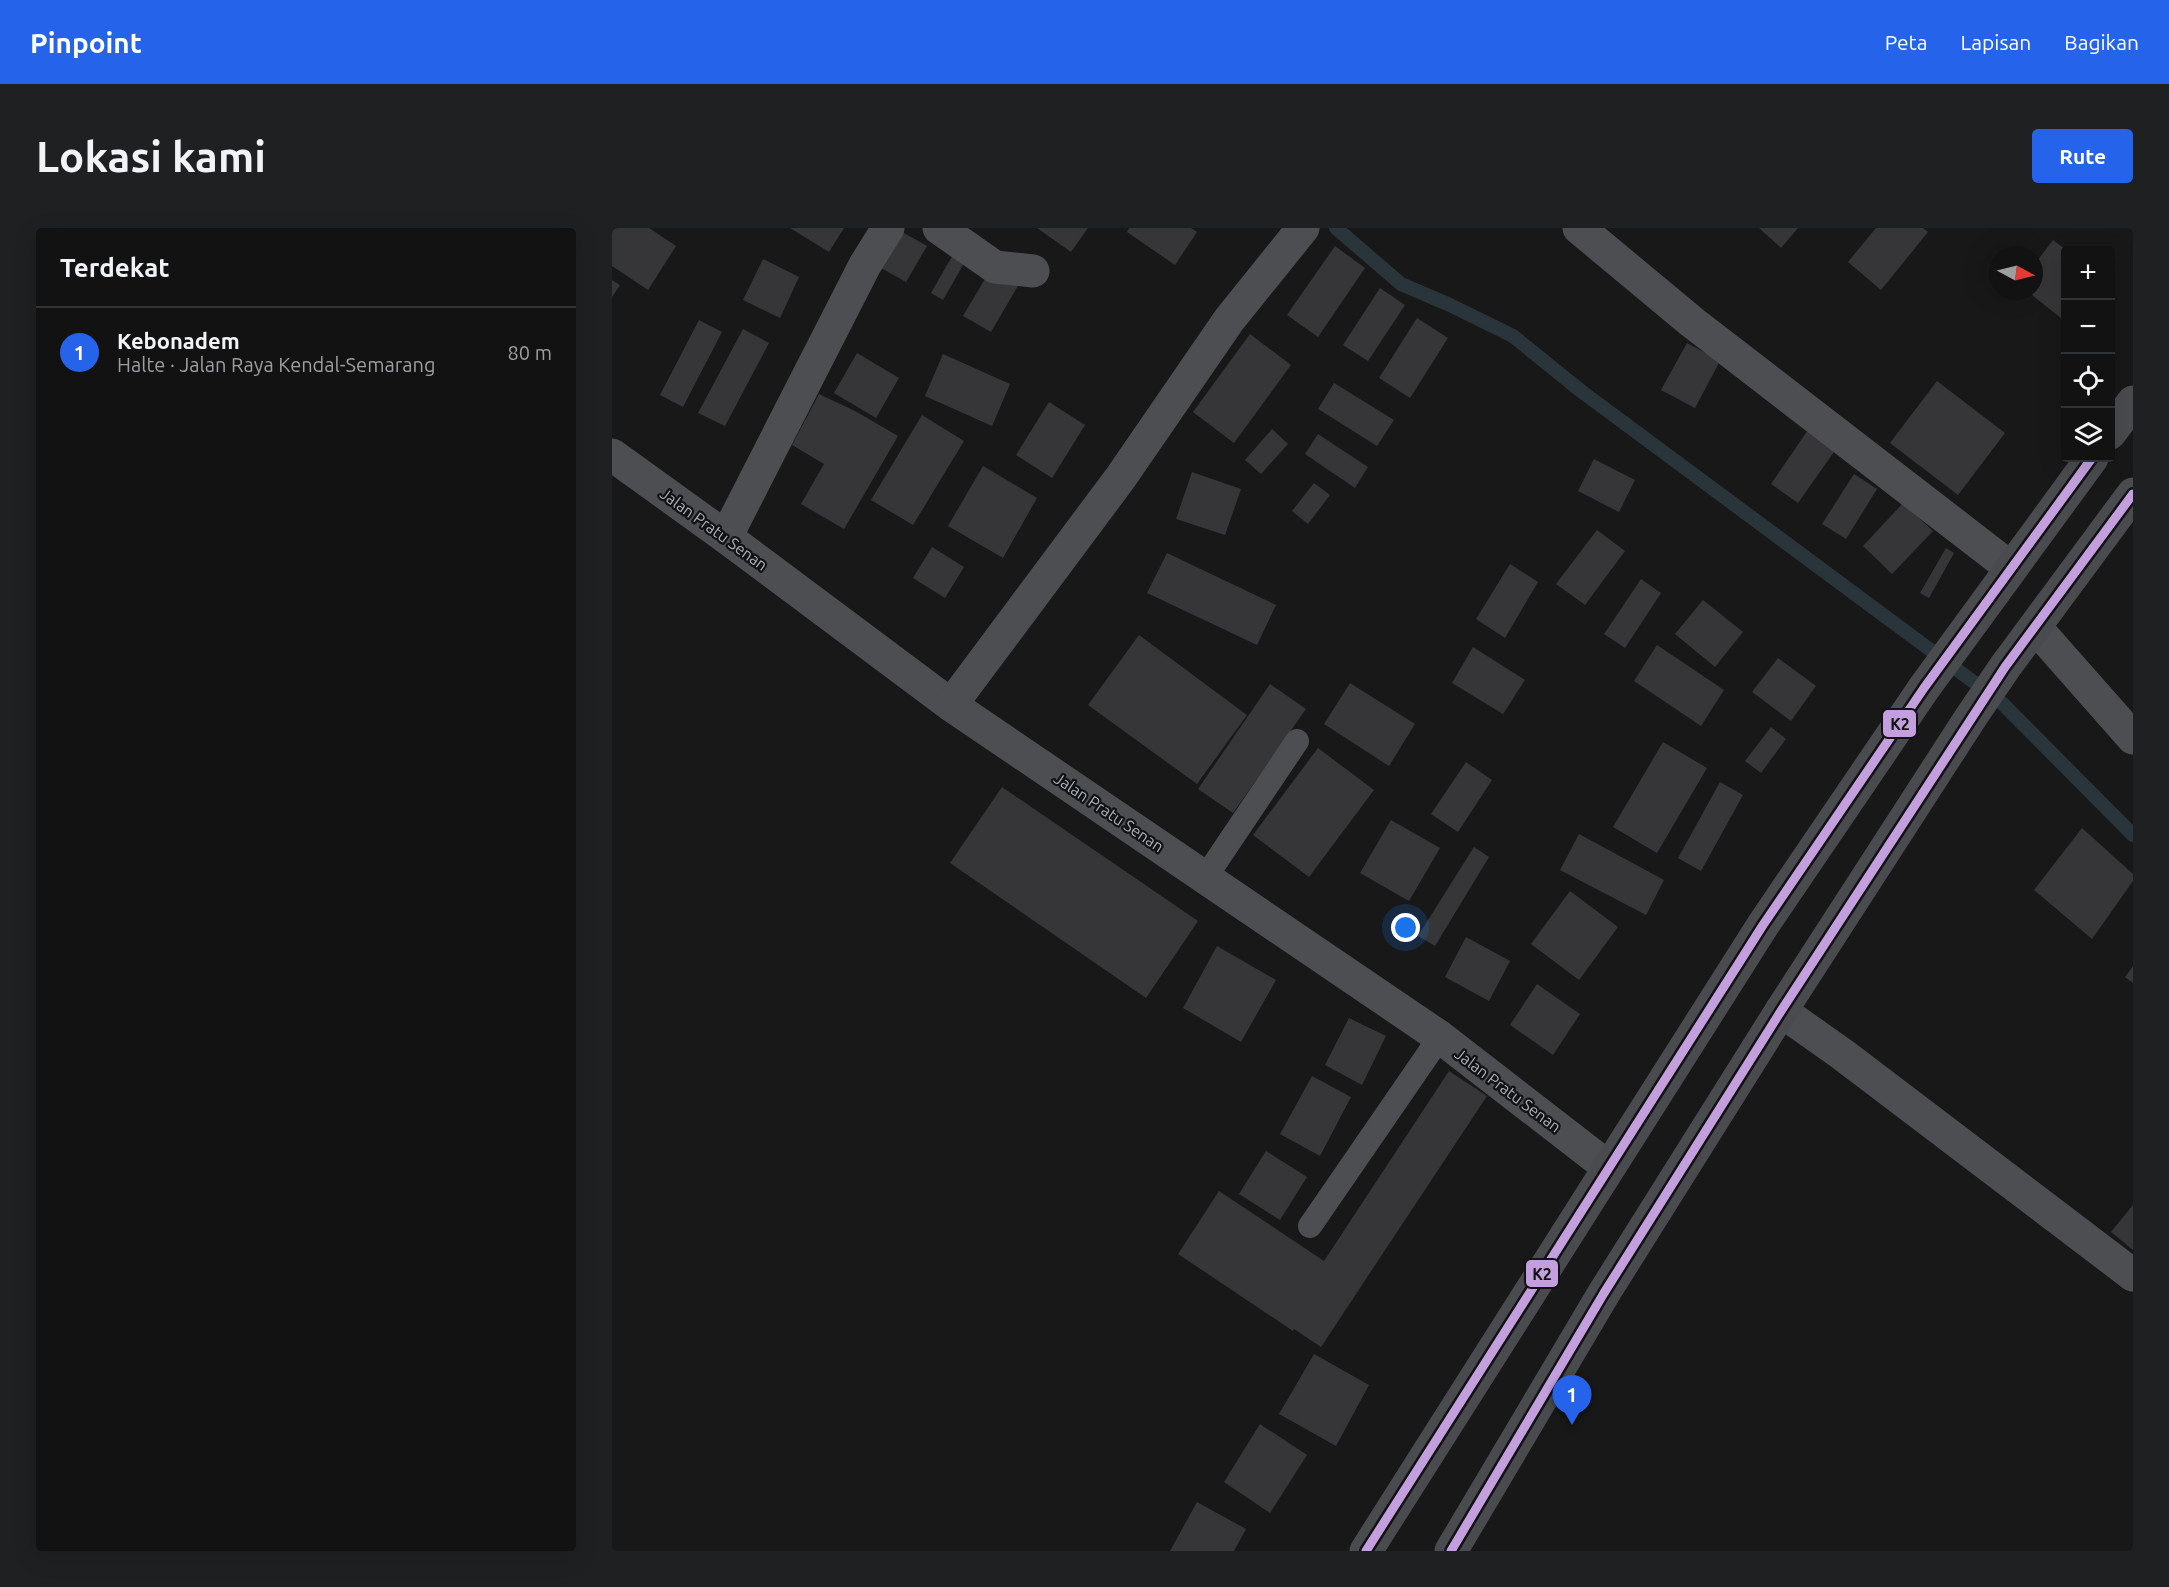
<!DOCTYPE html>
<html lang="id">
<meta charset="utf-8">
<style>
body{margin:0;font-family:Ubuntu,sans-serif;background:#1f2021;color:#f1f3f6}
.controls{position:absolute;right:18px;top:18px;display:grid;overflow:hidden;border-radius:6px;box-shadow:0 6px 24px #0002}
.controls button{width:54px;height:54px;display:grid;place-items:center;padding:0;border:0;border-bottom:2px solid #313233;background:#121213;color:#f1f3f6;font:30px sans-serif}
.compass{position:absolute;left:1377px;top:18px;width:54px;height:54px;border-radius:50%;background:#121213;box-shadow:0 6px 24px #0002;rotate:97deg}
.you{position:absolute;left:794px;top:700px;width:21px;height:21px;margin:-15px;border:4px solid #fff;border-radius:50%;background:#1a73e8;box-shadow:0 0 0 9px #1a73e833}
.badge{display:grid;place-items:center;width:39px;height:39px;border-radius:50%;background:#2563eb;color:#fff;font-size:20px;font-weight:700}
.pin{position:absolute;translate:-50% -50px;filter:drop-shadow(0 2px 3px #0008)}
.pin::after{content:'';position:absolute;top:32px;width:21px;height:18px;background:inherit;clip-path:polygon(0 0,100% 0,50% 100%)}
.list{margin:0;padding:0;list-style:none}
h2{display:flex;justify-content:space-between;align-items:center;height:78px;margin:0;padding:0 24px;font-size:26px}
h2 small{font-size:20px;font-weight:400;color:#9c9ea0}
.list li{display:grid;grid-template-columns:39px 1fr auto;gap:18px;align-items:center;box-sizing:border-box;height:90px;padding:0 24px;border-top:2px solid #313233}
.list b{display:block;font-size:22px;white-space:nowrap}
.list p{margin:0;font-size:20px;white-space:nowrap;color:#9c9ea0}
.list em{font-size:20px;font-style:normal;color:#9c9ea0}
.icon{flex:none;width:33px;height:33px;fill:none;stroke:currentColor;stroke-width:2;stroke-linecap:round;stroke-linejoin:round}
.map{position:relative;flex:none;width:1521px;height:1323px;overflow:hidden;border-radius:6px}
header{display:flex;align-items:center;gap:36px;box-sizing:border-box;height:84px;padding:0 30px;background:#2563eb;color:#fff}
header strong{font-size:28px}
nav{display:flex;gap:33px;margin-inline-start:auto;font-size:21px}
.intro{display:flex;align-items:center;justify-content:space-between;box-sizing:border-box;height:144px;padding:0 36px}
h1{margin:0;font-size:42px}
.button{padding:15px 27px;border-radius:6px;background:#2563eb;color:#fff;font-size:21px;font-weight:700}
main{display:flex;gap:36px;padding:0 36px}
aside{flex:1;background:#121213;border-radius:6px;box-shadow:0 6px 24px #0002}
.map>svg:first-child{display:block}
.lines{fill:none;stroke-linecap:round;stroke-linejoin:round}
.stream{stroke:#2a353b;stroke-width:14}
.building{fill:#363638}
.service{stroke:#4c4e52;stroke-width:24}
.minor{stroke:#4c4e52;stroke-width:33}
.trunk{stroke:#4a4b4e;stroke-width:33}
.bus-1-casing{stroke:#121215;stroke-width:14}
.bus-1{stroke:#c3a0dd;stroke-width:9}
.labels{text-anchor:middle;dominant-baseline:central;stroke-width:4.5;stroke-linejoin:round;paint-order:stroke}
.street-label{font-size:16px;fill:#a9afba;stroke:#121215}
.line-badge{stroke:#121215;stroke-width:2}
.pale-badge-label{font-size:16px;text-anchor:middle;font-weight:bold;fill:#111}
</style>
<header>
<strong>Pinpoint</strong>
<nav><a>Peta</a><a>Lapisan</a><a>Bagikan</a></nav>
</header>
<div class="intro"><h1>Lokasi kami</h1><a class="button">Rute</a></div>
<main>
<aside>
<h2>Terdekat<small></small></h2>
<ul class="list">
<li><span class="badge">1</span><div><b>Kebonadem</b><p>Halte · Jalan Raya Kendal-Semarang</p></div><em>80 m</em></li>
</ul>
</aside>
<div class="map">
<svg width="1521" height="1323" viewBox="0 0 1521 1323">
<rect width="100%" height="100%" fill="#181819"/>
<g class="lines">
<path class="stream" d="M724 0 789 56 838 77 901 108 969 163 1390 475 1521 607"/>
</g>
<g class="building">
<path d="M0 0H37L64 18 36 62 0 38Z"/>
<path d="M178 0H232L217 24Z"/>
<path d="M283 0 315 18 294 54 260 35Z"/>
<path d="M425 0H476L459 24Z"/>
<path d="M517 0H579L585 4 563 37 515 4Z"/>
<path d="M1147 0H1186L1169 20Z"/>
<path d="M1264 0H1311L1316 4 1269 62 1236 34Z"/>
<path d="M1441 12 1454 22V94L1415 63H1422V37Z"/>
<path d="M346 18 358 25 331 72 319 65Z"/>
<path d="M723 18 753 40 706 109 675 87Z"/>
<path d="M151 31 187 49 168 90 131 72Z"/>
<path d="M380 39 407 56 379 104 351 88Z"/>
<path d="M0 52 8 57 0 69Z"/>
<path d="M768 60 793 77 756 133 731 117Z"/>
<path d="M805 90 836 110 798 170 767 150Z"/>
<path d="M87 92 110 104 71 179 48 167Z"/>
<path d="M131 101 157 115 113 198 86 185Z"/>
<path d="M638 106 679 137 622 215 581 184Z"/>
<path d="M1075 115 1108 133 1083 180 1049 162Z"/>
<path d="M245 125 287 150 264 190 222 165Z"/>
<path d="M331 126 398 156 380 198 313 168Z"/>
<path d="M1325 153 1393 205 1346 267 1278 215Z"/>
<path d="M722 155 782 192 765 218 706 181Z"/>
<path d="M207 166 243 183 286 208 232 301 189 276 212 236 180 217Z"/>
<path d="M437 174 473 197 440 250 404 227Z"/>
<path d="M310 187 352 213 301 297 259 272Z"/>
<path d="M660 201 676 216 649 246 633 232Z"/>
<path d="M1196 202 1224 221 1186 275 1159 256Z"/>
<path d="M706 206 756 239 743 260 693 226Z"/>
<path d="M982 231 1023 252 1007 284 966 263Z"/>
<path d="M371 238 425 270 391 330 336 298Z"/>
<path d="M580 244 629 261 613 307 564 291Z"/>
<path d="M1242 246 1265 261 1234 311 1210 296Z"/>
<path d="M702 255 718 267 696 296 680 283Z"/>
<path d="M1291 275 1321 303 1280 346 1251 318Z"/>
<path d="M985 302 1013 323 973 377 944 356Z"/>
<path d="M320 319 352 339 333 370 301 350Z"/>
<path d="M1334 320 1342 325 1317 370 1308 365Z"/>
<path d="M555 325 664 377 645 417 535 365Z"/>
<path d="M898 336 926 354 893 410 864 391Z"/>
<path d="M1029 351 1049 365 1013 420 992 406Z"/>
<path d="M1091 372 1131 404 1103 439 1063 406Z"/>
<path d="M527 407 635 487 585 556 476 477Z"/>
<path d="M1045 417 1112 462 1089 498 1022 453Z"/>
<path d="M861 419 913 452 891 486 840 455Z"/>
<path d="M1166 430 1204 458 1179 493 1140 464Z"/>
<path d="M738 455 803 496 777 538 712 496Z"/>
<path d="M658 456 694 481 621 585 586 561Z"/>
<path d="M1159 499 1174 511 1149 545 1133 533Z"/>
<path d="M1051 514 1095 540 1045 625 1001 599Z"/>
<path d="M706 520 762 562 697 649 641 607Z"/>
<path d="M854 534 880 552 846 604 819 586Z"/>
<path d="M1108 554 1131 567 1089 643 1066 630Z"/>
<path d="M390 559 586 693 534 770 338 635Z"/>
<path d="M779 592 828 620 797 673 748 645Z"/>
<path d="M1470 600 1521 646V653L1480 711 1422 662Z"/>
<path d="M967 606 1052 652 1034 687 948 642Z"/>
<path d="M862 619 877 629 823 718 806 708Z"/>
<path d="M958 663 1006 699 967 752 919 716Z"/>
<path d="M854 709 898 733 877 773 833 749Z"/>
<path d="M605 718 664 752 629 814 571 780Z"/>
<path d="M1521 738V755L1513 749Z"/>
<path d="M925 756 968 786 941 827 898 797Z"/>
<path d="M737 790 774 808 750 857 713 837Z"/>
<path d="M837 843 875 868 709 1119 682 1101 681 1103 566 1026 607 963 712 1033Z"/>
<path d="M700 848 739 869 708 928 668 906Z"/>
<path d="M654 923 695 949 668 992 627 966Z"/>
<path d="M1521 977V1022L1499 1004Z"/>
<path d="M702 1126 757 1157 724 1218 667 1186Z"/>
<path d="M648 1196 695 1227 658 1285 612 1254Z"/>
<path d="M585 1274 634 1301 622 1323H558Z"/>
</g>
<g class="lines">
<g class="service">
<path d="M593 650 685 513"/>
<path d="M698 998 828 809"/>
</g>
<g class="minor">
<path d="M327 0 383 39 421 43"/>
<path d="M967 0 1080 94 1399 340"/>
<path d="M0 227 114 309 339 477 828 809 996 939"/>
<path d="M114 309 253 37 276 0"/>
<path d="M1423 399 1521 510"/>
<path d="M339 477 509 249 617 92 691 0"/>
<path d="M1169 783 1230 826 1521 1047"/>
</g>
<g class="trunk">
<path d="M1498 205 1521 174"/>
<path d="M754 1323 1151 697 1312 460 1480 230"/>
<path d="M839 1323 992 1065 1169 783 1359 489 1393 439 1521 266"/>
</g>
<defs>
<g id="bus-1">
<path d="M754 1323 1151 697 1312 460 1480 230"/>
<path d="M839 1323 992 1065 1169 783 1393 439 1521 266"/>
</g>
</defs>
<use href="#bus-1" class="bus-1-casing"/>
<use href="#bus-1" class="bus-1"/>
</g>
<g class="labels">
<g class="street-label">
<text transform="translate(102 301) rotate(36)">Jalan Pratu Senan</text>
<text transform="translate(497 584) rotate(34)">Jalan Pratu Senan</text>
<text transform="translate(896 862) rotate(37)">Jalan Pratu Senan</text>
</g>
</g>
<g class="line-badge">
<rect x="1270" y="481" width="35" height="29" rx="6" fill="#c3a0dd"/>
<rect x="913" y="1031" width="34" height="29" rx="6" fill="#c3a0dd"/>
</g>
<g class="pale-badge-label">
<text x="1288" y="502">K2</text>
<text x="930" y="1052">K2</text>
</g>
</svg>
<div class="controls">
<button>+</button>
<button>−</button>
<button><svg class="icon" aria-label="locate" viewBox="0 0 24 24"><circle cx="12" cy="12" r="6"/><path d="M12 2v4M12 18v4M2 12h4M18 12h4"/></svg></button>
<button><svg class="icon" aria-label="layers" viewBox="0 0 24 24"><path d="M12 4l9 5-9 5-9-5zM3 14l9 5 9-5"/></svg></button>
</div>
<svg class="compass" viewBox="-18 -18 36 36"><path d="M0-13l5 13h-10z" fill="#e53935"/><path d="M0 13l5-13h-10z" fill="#9c9ea0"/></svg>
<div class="you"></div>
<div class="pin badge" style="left:960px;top:1197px">1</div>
</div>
</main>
